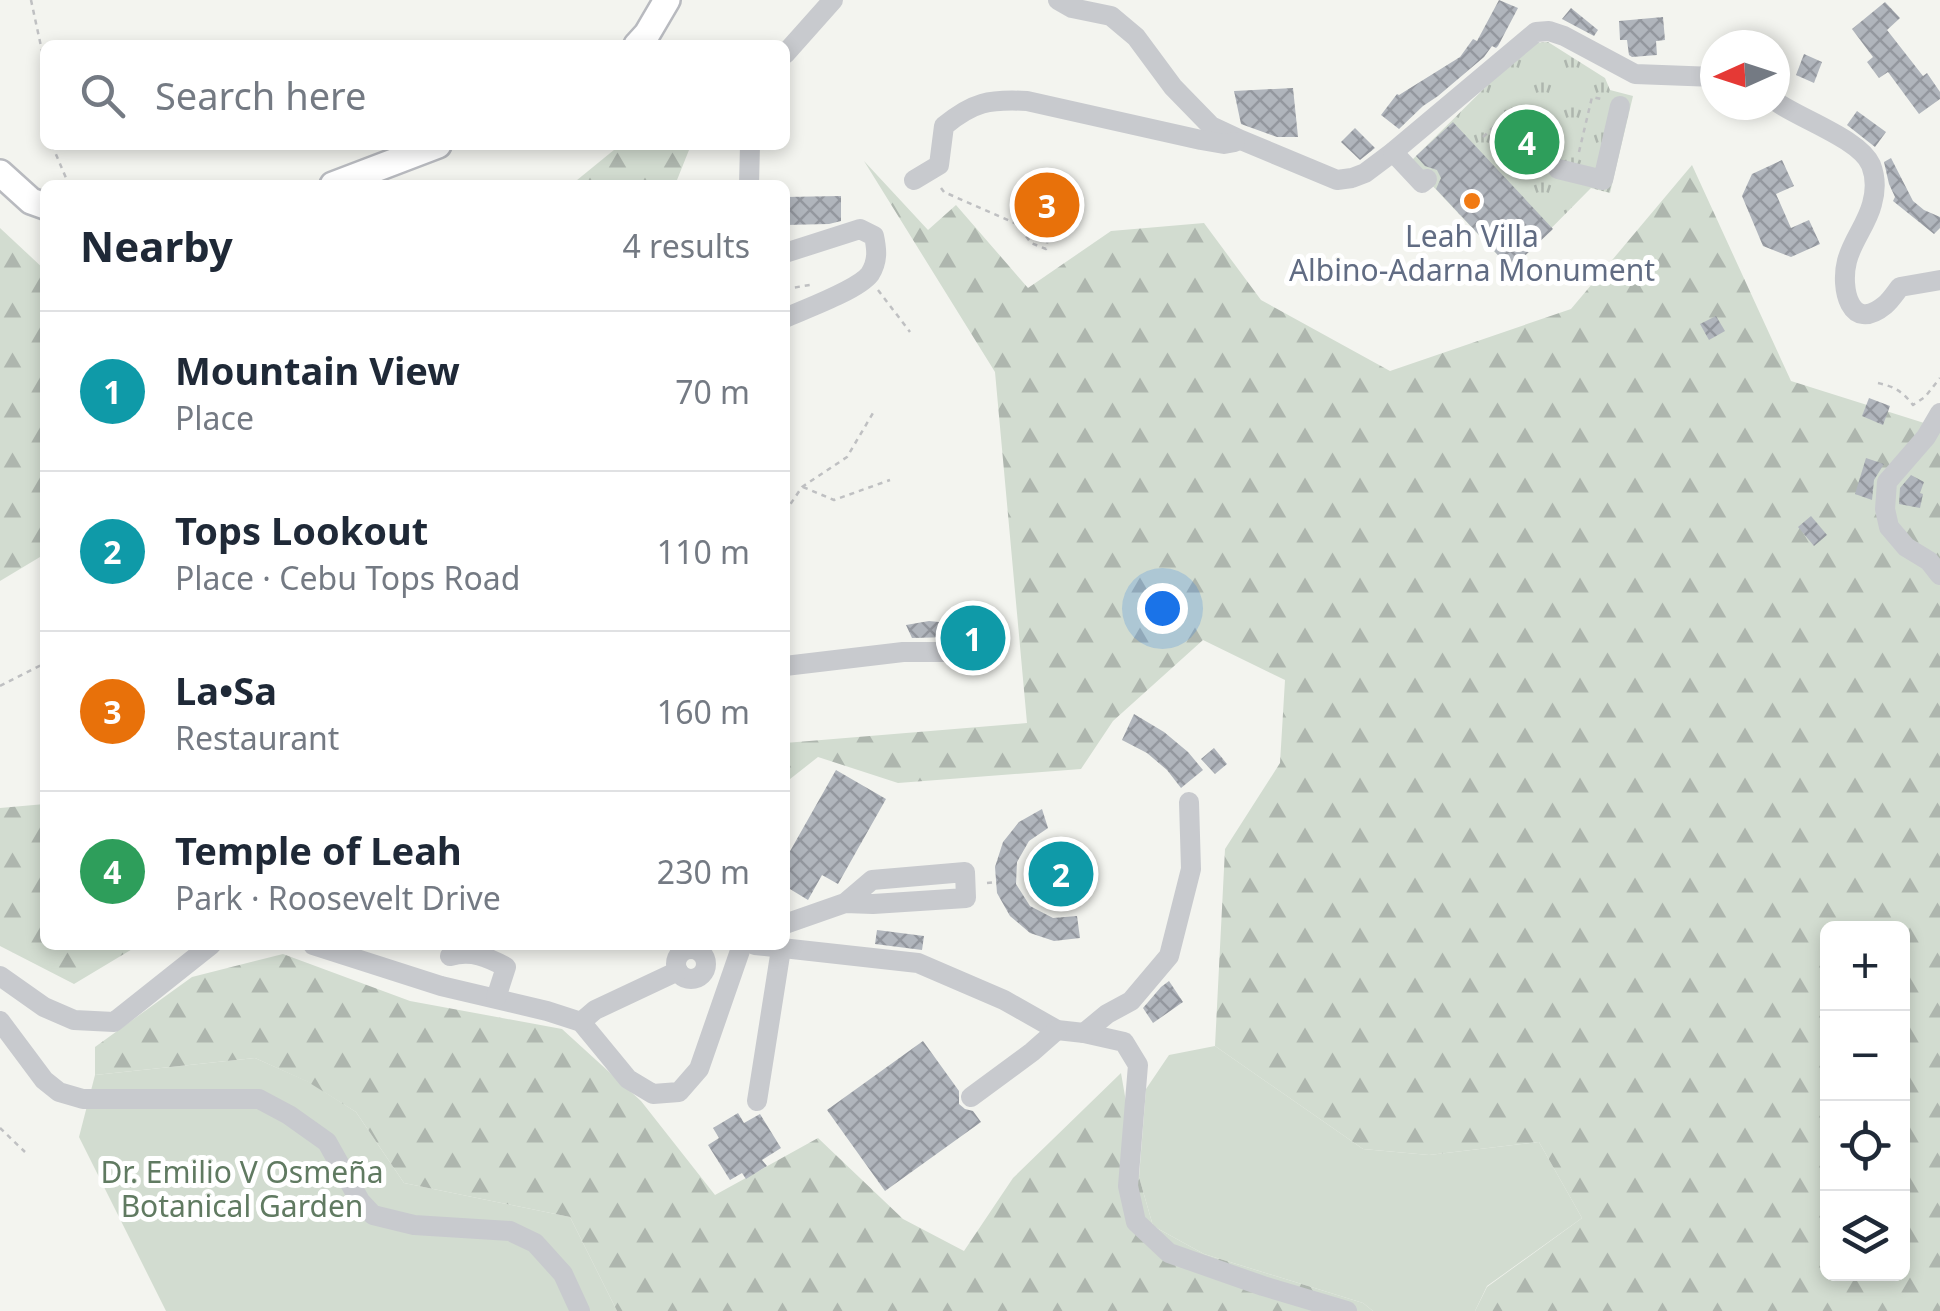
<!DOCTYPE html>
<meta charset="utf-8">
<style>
body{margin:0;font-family:"Noto Sans",sans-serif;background:#f6f6f7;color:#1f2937}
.controls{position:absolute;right:30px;bottom:30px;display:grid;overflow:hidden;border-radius:15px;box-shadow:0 5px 15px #0003}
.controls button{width:90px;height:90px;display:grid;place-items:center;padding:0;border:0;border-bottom:2px solid #e0e1e3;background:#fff;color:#1f2937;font:50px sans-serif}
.compass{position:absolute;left:1700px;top:30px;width:90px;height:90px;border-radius:50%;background:#fff;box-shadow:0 5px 15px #0003;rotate:267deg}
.you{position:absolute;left:1162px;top:608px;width:35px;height:35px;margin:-25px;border:8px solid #fff;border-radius:50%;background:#1a73e8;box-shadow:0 0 0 15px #1a73e833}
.badge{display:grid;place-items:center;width:65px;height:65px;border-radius:50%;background:#7d4d27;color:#fff;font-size:32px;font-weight:700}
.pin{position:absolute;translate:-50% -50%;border:5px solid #fff;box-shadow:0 2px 10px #0006}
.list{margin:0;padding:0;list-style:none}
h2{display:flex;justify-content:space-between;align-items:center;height:130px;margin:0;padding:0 40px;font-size:42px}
h2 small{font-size:32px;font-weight:400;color:#747a83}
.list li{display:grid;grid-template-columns:65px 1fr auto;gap:30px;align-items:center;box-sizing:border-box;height:160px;padding:0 40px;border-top:2px solid #e0e1e3}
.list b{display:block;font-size:38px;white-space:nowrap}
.list p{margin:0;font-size:32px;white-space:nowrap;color:#747a83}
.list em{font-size:32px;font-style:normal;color:#747a83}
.icon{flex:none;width:55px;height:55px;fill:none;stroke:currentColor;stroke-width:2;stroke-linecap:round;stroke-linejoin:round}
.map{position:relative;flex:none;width:1940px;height:1311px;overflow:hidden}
.search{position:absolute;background:#fff;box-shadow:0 5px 15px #0003;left:40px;top:40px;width:750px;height:110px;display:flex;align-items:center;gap:25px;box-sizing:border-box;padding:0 35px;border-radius:15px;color:#747a83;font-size:38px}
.panel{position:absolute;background:#fff;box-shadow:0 5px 15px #0003;left:40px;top:180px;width:750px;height:770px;border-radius:15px}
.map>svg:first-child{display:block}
.green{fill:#d2dcd0}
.forest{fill:url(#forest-firs);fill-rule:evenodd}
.park{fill:url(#park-tufts)}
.building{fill:url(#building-cross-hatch)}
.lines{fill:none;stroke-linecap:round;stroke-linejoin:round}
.major-casing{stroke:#b8babf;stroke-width:30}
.path{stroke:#bfc0c2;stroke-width:2.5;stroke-dasharray:5 5;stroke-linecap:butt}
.minor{stroke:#c8cace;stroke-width:20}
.major{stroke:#fff;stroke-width:25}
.poi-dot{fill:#f17a13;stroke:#fff;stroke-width:4}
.labels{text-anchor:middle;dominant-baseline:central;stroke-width:10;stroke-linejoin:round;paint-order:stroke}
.poi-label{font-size:30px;fill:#616c83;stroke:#fff}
.park-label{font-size:30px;fill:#607a61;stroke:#fff}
</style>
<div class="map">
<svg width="1940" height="1311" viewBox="0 0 1940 1311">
<defs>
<pattern id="forest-firs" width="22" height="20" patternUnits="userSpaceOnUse" patternTransform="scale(2.5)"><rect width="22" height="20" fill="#d2dcd0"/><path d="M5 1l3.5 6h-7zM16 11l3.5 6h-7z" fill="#aeb6ae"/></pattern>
<pattern id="park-tufts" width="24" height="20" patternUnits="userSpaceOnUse" patternTransform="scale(2.5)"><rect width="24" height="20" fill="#d2dcd0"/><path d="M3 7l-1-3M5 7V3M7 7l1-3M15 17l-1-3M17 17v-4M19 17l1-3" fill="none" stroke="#aeb6ae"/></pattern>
<pattern id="building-cross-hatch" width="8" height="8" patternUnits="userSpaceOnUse" patternTransform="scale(2.5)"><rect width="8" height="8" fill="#b0b5bc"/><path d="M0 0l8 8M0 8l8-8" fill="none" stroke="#93979e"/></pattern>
</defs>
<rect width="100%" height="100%" fill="#f3f4ef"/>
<g class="green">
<path d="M1215 1046 1363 1149 1429 1155 1539 1142 1582 1218 1487 1286 1475 1311H1373L1363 1303 1204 1254 1153 1226 1139 1177 1146 1089 1169 1055Z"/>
<path d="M255 1058 309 1082 356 1112 404 1183 570 1217 617 1311H166L79 1137 95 1075Z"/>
</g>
<g class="forest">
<path d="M620 145H691L675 185H571Z"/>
<path d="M864 161 928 230 956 205 1028 288 1111 231 1204 223 1261 300 1390 371 1571 309 1692 165 1791 381 1940 428V1311H1475L1487 1287 1582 1218 1539 1142 1429 1155 1363 1149 1215 1046 1225 849 1280 763 1285 680 1203 640 1113 721 1081 769 898 783 818 757 785 783V743L1027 723 995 372ZM1828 928H1902V1274H1828Z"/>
<path d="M0 228 45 270V554L0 581Z"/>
<path d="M45 804V945H139L74 984 0 946V808Z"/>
<path d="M283 954 410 1001 562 1029 641 1101 715 1195 818 1138 903 1219 964 1251 1013 1178 1121 1073 1139 1177 1153 1226 1204 1254 1363 1303 1373 1311H617L570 1217 404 1183 356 1112 308 1082 255 1058 95 1075V1047L192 977Z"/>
</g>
<path class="park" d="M1548 42 1605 78 1610 90 1633 96 1610 193 1591 188 1511 269 1410 162 1530 43Z"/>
<g class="building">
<path d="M1499 0 1518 8 1498 46 1496 48 1492 46 1484 57 1438 96 1423 106 1399 129 1381 115 1397 94 1399 95 1460 57 1473 39 1477 41Z"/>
<path d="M1885 2 1900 18 1887 30 1923 76 1927 73 1940 92V99L1919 114 1888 72 1879 78 1867 62 1873 57 1852 29Z"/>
<path d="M1571 8 1598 30 1594 36 1562 19Z"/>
<path d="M1663 17 1665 40 1656 41 1657 55 1632 57 1629 55 1627 40H1620L1619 21Z"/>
<path d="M1804 54 1822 62 1814 83 1796 75Z"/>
<path d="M1293 88 1298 137H1277L1241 124 1234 91Z"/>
<path d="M1857 111 1886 132 1875 147 1847 125Z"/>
<path d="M1453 122 1553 229 1511 269 1436 189 1441 178 1437 170 1425 166 1416 156Z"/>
<path d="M1355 128 1375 148 1360 160 1341 142Z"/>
<path d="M1891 158 1913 201 1924 210 1940 217V228L1934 234 1893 201 1895 197 1889 184 1884 162Z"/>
<path d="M1782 160 1794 186 1776 194 1791 228 1809 220 1820 244 1791 257 1763 246 1742 196 1752 174Z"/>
<path d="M1044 177 1064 182 1076 200 1066 216 1050 229 1035 233 1021 211 1025 190Z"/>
<path d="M841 196V221L829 224 785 225V197Z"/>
<path d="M1716 316 1725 331 1709 340 1700 324Z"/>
<path d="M1869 398 1890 406 1883 425 1862 416Z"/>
<path d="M1866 458 1884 464 1874 480 1872 500 1855 494Z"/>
<path d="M1911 475 1924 482 1920 493 1923 494 1920 508 1899 504 1900 488Z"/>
<path d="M1811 516 1827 535 1814 546 1798 527Z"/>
<path d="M929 621 959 624 978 633H989L990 639 998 643 994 653 991 651 992 656 976 657 973 644 954 637 912 638 906 625Z"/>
<path d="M1134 714 1164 732 1188 752 1203 770 1181 788 1167 770 1147 753 1122 740Z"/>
<path d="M1214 748 1227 764 1215 774 1201 759Z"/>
<path d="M836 770 886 799 838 884 822 875 808 900 785 886V860Z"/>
<path d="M1042 809 1048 828 1029 841 1017 862 1016 884 1030 906 1053 918 1077 916 1080 938 1054 941 1030 933 1010 916 997 893 995 867 1003 842 1019 822Z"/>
<path d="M877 930 924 936 922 950 875 944Z"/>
<path d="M1169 981 1183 1002 1153 1023 1143 1008 1161 987Z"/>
<path d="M923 1041 959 1091V1104L965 1109 973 1111 981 1122 885 1191 827 1110Z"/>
<path d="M738 1113 744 1123 760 1114 781 1148 762 1160 767 1166 746 1179 742 1173 730 1180 708 1145 719 1138 713 1128Z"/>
</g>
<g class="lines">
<defs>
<g id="major">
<path d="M637 45 647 34 667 0"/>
<path d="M0 173 31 201 45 206"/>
<path d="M333 185 438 145"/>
</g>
</defs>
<use href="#major" class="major-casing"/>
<g class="path">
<path d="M31 0 45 65"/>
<path d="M1483 137 1506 115 1543 154"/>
<path d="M52 145 69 185"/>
<path d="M1579 152 1592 97 1601 99"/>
<path d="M1505 172 1533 145"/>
<path d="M941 188 944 192 1017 224 1031 243 1046 249 1049 232"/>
<path d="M785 289 810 285"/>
<path d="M878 290 910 332"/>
<path d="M1878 383C1895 387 1902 391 1913 405L1925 397 1940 378"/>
<path d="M803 487 834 500 890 480"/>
<path d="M785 512 802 487 847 457 873 413"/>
<path d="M0 686 45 663"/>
<path d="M987 883 997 882"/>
<path d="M0 1128 25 1152"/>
</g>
<g class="minor">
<path d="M1058 0 1072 8 1111 16 1136 37 1173 87 1211 126 1241 140 1337 180 1352 178 1365 173 1393 152 1536 32 1549 31 1564 36 1635 74 1715 77"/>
<path d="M785 54 833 0"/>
<path d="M1775 101C1800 119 1860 139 1871 165 1876 178 1876 190 1872 204 1867 224 1852 241 1847 261 1840 288 1850 334 1885 305 1891 300 1896 292 1900 287L1940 280"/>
<path d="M1393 152 1422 183 1427 179"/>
<path d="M1558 169 1603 180 1620 106"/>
<path d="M914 180 939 165 944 126C973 102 989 99 1027 101L1201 140 1224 144 1235 142"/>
<path d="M749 185 750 145"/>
<path d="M785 253 860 229 874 236C877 250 878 261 870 274 858 290 805 309 785 318"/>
<path d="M1940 413 1926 437 1887 482 1885 509 1889 527 1906 547 1929 561 1940 575"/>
<path d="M785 666 903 652H954"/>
<path d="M785 924 845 903 873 904 966 898 965 872 872 880 845 903"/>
<path d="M313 945 441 986 547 1011 581 1022 628 1079 653 1094 679 1092 699 1069 742 945"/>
<path d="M755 945 918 963 1004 1000 1057 1030 1084 1033 1124 1042 1138 1065 1128 1186 1136 1222 1169 1253 1263 1286 1347 1311"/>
<circle cx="691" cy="964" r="15"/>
<path d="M450 956C472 950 487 957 506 967L496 998"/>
<path d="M0 976 44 1007 74 1020 114 1022 211 945"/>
<path d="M0 1021 44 1080 59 1092 83 1099H259L289 1115 327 1142 360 1201 373 1215 414 1225 510 1231 535 1243 563 1274 580 1311"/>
<path d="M581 1022 595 1010 678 971"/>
<path d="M1084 1033 1107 1014 1131 1001 1169 956 1191 869 1189 802"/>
<path d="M971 1097 1032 1052 1057 1030"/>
<path d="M757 1101 781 949"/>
</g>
<use href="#major" class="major"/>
</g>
<circle class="poi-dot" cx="1472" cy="201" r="10"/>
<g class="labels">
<g class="poi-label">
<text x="1472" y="235">Leah Villa<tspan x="1472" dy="34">Albino-Adarna Monument</tspan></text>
</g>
<g class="park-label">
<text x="242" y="1171">Dr. Emilio V Osmeña<tspan x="242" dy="34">Botanical Garden</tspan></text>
</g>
</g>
</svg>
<div class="controls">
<button>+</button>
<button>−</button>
<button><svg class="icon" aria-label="locate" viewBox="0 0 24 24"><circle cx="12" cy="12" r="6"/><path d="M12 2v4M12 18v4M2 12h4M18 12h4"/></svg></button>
<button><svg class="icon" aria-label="layers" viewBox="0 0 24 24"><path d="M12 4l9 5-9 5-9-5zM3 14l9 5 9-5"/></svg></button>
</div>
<svg class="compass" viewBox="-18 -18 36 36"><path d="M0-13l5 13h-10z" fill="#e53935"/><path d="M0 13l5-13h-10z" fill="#747a83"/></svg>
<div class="you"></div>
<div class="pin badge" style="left:973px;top:638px;background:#0f9aa8">1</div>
<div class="pin badge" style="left:1061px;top:874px;background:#0f9aa8">2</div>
<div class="pin badge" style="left:1047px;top:205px;background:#e8710a">3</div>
<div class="pin badge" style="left:1527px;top:142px;background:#2e9e5b">4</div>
<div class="search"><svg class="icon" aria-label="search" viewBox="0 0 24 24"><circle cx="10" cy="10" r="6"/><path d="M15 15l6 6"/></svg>Search here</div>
<section class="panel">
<h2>Nearby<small>4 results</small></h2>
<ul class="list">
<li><span class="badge" style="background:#0f9aa8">1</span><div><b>Mountain View</b><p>Place</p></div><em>70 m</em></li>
<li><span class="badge" style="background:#0f9aa8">2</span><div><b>Tops Lookout</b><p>Place · Cebu Tops Road</p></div><em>110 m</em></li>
<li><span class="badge" style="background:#e8710a">3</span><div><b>La•Sa</b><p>Restaurant</p></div><em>160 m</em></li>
<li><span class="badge" style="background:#2e9e5b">4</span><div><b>Temple of Leah</b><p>Park · Roosevelt Drive</p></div><em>230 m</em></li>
</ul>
</section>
</div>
